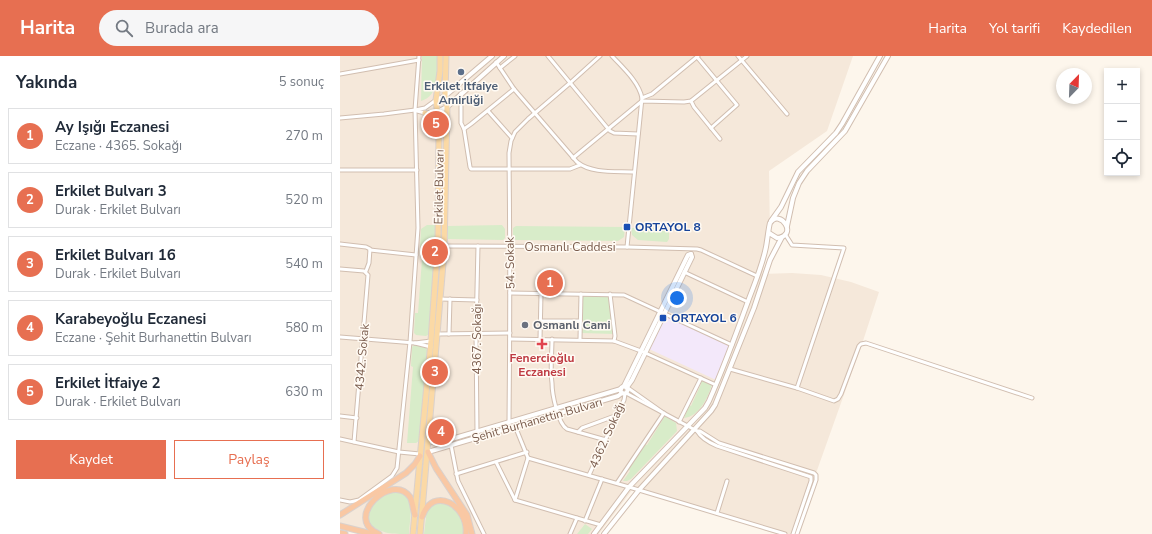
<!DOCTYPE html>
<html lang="tr">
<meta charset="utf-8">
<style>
body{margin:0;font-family:"Nunito Sans",sans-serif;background:#f6f6f7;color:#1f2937}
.controls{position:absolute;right:12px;top:12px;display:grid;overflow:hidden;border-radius:0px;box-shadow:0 2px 6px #0003}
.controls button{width:36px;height:36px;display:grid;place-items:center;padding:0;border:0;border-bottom:1px solid #e0e1e3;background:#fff;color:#1f2937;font:20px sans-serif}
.compass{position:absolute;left:716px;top:12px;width:36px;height:36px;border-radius:50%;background:#fff;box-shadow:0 2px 6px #0003;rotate:23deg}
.you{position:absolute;left:337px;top:242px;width:14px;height:14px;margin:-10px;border:3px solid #fff;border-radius:50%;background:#1a73e8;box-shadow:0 0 0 6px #1a73e833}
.badge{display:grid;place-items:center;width:26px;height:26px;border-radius:50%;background:#e76f51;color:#fff;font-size:13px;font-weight:700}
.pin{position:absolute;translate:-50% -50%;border:2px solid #fff;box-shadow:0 1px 4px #0006}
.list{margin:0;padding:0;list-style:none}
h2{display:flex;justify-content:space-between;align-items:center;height:52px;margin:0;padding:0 16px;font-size:17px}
h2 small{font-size:13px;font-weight:400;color:#747a83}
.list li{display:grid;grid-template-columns:26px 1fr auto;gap:12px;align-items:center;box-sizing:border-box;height:56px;margin:0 8px 8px;padding:0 8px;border:1px solid #e0e1e3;border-radius:0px}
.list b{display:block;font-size:15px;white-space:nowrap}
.list p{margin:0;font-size:13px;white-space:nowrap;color:#747a83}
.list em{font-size:13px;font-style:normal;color:#747a83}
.actions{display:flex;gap:8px;padding:12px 16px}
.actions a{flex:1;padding:9px 0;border:1px solid #e76f51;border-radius:0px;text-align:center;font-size:14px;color:#e76f51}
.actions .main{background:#e76f51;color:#fff}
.icon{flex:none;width:22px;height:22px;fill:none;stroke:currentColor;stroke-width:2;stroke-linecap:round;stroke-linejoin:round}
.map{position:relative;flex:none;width:812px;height:478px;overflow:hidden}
header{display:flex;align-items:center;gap:24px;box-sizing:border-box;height:56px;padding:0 20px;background:#e76f51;color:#fff}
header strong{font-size:19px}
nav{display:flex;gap:22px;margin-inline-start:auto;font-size:14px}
.search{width:280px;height:36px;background:#f6f6f7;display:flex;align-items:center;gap:10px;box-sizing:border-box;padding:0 14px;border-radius:22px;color:#747a83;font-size:15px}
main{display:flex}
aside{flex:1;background:#fff}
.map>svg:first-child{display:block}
.residential{fill:#f5e8da}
.education{fill:#f3e8fa}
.green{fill:#d8ecc9}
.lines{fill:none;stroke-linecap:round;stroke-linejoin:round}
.minor-casing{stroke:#d1beb0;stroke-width:5}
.tertiary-casing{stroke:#d1beb0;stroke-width:6}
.primary-casing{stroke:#dad1cd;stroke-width:7}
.trunk-casing{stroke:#dad1cd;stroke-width:7}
.minor{stroke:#fff;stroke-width:3}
.tertiary{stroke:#fff;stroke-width:4}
.primary{stroke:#fbd9a5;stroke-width:5}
.trunk{stroke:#f9c8a4;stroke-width:5}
.service-dot{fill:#5c6f8a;stroke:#fffaf3;stroke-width:1.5}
.transit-dot{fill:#1a4fb4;stroke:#fffaf3;stroke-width:1.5}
.worship-dot{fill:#6b7280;stroke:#fffaf3;stroke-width:1.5}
.health-dot{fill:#e0444e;stroke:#fffaf3;stroke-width:1.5}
.labels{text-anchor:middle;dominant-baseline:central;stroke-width:3;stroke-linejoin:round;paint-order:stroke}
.service-label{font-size:12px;font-weight:bold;fill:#4e5e75;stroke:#fffaf3}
.street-label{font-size:12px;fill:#7a5c4d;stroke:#fffaf3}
.transit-label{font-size:12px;font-weight:bold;fill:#164399;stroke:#fffaf3;text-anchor:start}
.worship-label{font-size:12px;font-weight:bold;fill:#5b616d;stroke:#fffaf3;text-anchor:start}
.health-label{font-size:12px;font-weight:bold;fill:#be3a42;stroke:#fffaf3}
</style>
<header>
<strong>Harita</strong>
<div class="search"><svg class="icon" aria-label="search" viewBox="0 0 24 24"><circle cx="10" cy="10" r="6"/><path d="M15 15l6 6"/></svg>Burada ara</div>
<nav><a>Harita</a><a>Yol tarifi</a><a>Kaydedilen</a></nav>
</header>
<main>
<aside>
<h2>Yakında<small>5 sonuç</small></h2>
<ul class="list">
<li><span class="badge">1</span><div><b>Ay Işığı Eczanesi</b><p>Eczane · 4365. Sokağı</p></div><em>270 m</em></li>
<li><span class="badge">2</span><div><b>Erkilet Bulvarı 3</b><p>Durak · Erkilet Bulvarı</p></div><em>520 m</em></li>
<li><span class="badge">3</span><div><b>Erkilet Bulvarı 16</b><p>Durak · Erkilet Bulvarı</p></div><em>540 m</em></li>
<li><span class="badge">4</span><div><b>Karabeyoğlu Eczanesi</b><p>Eczane · Şehit Burhanettin Bulvarı</p></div><em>580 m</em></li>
<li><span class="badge">5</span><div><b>Erkilet İtfaiye 2</b><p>Durak · Erkilet Bulvarı</p></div><em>630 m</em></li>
</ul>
<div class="actions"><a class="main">Kaydet</a><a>Paylaş</a></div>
</aside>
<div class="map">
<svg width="812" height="478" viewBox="0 0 812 478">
<rect width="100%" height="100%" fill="#fdf6ec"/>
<path class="residential" d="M0 0H513L487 75 429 115 430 182 422 218 452 217 481 219 511 226 539 236 522 288 475 420 457 478H436L295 430 259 478H21L0 473Z"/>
<path class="education" d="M326 257 391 286 376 324 309 293Z"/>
<g class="green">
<path d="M82 0H97C97 16 100 40 81 45Z"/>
<path d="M87 169H96L89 278 86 280 76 279 74 277 75 257H78L83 190 80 191 81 173Z"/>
<path d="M162 169 165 173V182L163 184 108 183V170Z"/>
<path d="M176 170 285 171 284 181 278 185 176 184 173 182V172Z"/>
<path d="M291 172H327L329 174V183L327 186 298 184 292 179Z"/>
<path d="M243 237H266L269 244 274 278 242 277Z"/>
<path d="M75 288 85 290 87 294 79 385 76 387H67L73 311 71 310 72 291Z"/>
<path d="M362 322 372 328C369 340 359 361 344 362L349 349 351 350 361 328 359 327Z"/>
<path d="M325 360 336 367 337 375 291 423 287 425H283L290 415 288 413 304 388 307 389Z"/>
<path d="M51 436C54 436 58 436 61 437 76 442 69 466 69 478 51 478 44 478 30 469L27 459 36 442Z"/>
<path d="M97 446 113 450 123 464 124 478H84L87 453Z"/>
<path d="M245 468 252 473 248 478H237Z"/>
</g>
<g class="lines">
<defs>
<g id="minor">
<path d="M208 0 270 75 274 77 298 78"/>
<path d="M272 0C283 12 299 26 302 42L287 191"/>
<path d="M398 0 447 58"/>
<path d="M357 1 397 49 371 72"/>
<path d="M156 6 174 33 237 106C252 118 276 115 294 116"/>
<path d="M160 12 175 0"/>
<path d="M0 18 79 4"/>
<path d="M121 37V67L124 73 131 68 174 33"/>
<path d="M302 42 312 38 358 0"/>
<path d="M351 45 354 51 380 83"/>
<path d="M77 55 85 57 97 56"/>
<path d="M148 55 172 82"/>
<path d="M0 62 44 58 75 54 85 52 96 44"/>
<path d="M124 73 130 111 131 113H230L240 109"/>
<path d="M233 102 302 45 344 46 351 45 407 0"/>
<path d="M0 114H77"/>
<path d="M445 178 452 189 504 192 457 332"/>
<path d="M0 188 26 191 30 193 29 207 26 215"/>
<path d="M104 190 287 191 357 193 361 194 417 220"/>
<path d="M30 194 76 199"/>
<path d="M0 213 24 215 28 219 14 386"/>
<path d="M344 216 408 246"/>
<path d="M170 237 284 239 392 289"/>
<path d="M270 238 275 280 274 285"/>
<path d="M100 243 137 244"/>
<path d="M201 265H240"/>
<path d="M98 278 170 277"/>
<path d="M109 278 110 243"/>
<path d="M0 281 75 287 91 285"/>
<path d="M170 283 274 285 301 295 376 329"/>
<path d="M200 283 201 238"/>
<path d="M212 283C212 298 210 313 212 327 212 338 218 368 227 373L266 384"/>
<path d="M240 283 241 238"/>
<path d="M75 287 91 291"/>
<path d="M390 313 457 332 494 345 498 343 501 338 519 290 521 288 526 287 692 342"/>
<path d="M288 332 322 356"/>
<path d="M286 337 357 375H360L379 387 474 417 476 419V424L457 478"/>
<path d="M0 360 17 362"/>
<path d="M339 366 361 322"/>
<path d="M169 367C170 277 170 187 169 97L171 85 175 76 188 63 230 27 260 0"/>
<path d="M357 375C361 382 370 387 377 390L471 421V425L453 478"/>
<path d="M137 376 136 277 138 190"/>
<path d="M238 376 242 372 272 361H276"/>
<path d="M0 383 59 396 80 398"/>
<path d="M111 389 118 425 144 478"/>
<path d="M188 402 289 431 445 478"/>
<path d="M156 406 175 444 261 469"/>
<path d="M116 418 187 396"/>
<path d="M249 419 276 361 284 344 285 338"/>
<path d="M277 427 324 357"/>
<path d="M0 444 10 446 19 444 52 420 57 412 70 286 78 172 75 54 79 0"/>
<path d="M175 444 188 402 175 370"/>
<path d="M377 457 387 425"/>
<path d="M245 465 262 423"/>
<path d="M230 478 237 462"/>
</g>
<g id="tertiary">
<path d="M96 44 105 40 152 0"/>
<path d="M97 56 107 51 164 0"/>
<path d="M431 165 441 151 458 116 496 77 502 68 540 0"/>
<path d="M447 170 453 142 459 127 467 115 505 75 548 0"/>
<path d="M284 330 348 199 351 198"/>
<circle cx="284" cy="334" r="3.5"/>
<path d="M287 331 292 324 352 201 351 198"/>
<path d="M89 385 98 387 281 333"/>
<path d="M88 396 278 340 282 337"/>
<path d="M254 478 289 431 365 352 369 345C383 313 395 281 407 248 414 229 422 211 426 191 427 186 429 169 430 167 440 152 459 180 437 182L429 177"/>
<path d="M264 478 299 434 371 355 375 349 414 252 430 204 442 181"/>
</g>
<g id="primary">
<path d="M85 57 91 60 98 67"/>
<path d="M73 478 91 285 98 185 99 70 96 44 100 15V0"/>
<path d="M80 478 104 196 107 51 105 40 106 0"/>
</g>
<g id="trunk">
<path d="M88 396 96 412 127 459 132 478"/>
<path d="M0 459 66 417 75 408 80 400"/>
<path d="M82 461C93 428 129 450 126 478"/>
<path d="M0 470 32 478"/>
<path d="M0 477 5 478"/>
<path d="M39 478C2 463 52 415 70 441 73 446 73 454 75 459"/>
</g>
</defs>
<use href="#minor" class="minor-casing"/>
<use href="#tertiary" class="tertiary-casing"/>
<use href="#primary" class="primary-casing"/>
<use href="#trunk" class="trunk-casing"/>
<use href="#minor" class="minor"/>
<use href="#tertiary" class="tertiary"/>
<use href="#primary" class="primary"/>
<use href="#trunk" class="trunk"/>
</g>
<circle class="service-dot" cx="121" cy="16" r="4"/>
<g class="transit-dot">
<rect x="283" y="167" width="8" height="8" rx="2"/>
<rect x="319" y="258" width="8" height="8" rx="2"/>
</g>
<circle class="worship-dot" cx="185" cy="269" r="4"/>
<path class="health-dot" d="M200 282h4v4h4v4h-4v4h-4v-4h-4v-4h4z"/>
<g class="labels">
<g class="service-label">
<text x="121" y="30">Erkilet İtfaiye<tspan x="121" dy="14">Amirliği</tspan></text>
</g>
<g class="street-label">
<text transform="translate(99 131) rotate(-89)">Erkilet Bulvarı</text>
<text x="230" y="191">Osmanlı Caddesi</text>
<text transform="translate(170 207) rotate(-91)">54. Sokak</text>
<text transform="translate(137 283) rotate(-90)">4367. Sokağı</text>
<text transform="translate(22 301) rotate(-85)">4342. Sokak</text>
<text transform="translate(197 364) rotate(-16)">Şehit Burhanettin Bulvarı</text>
<text transform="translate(267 379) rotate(-66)">4362. Sokağı</text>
</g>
<g class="transit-label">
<text x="295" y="171">ORTAYOL 8</text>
<text x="331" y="262">ORTAYOL 6</text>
</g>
<g class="worship-label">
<text x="193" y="269">Osmanlı Cami</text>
</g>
<g class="health-label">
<text x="202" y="302">Fenercioğlu<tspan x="202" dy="14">Eczanesi</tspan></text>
</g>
</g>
</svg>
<div class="controls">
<button>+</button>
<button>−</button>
<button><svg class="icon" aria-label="locate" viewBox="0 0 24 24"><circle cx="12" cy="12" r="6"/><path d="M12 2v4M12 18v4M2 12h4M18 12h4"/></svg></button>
</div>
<svg class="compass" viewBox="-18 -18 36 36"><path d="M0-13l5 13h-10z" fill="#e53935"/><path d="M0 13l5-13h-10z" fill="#747a83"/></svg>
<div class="you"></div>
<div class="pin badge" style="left:210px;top:227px">1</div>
<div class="pin badge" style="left:95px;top:196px">2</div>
<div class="pin badge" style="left:95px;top:316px">3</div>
<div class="pin badge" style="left:101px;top:376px">4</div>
<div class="pin badge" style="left:96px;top:68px">5</div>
</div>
</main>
